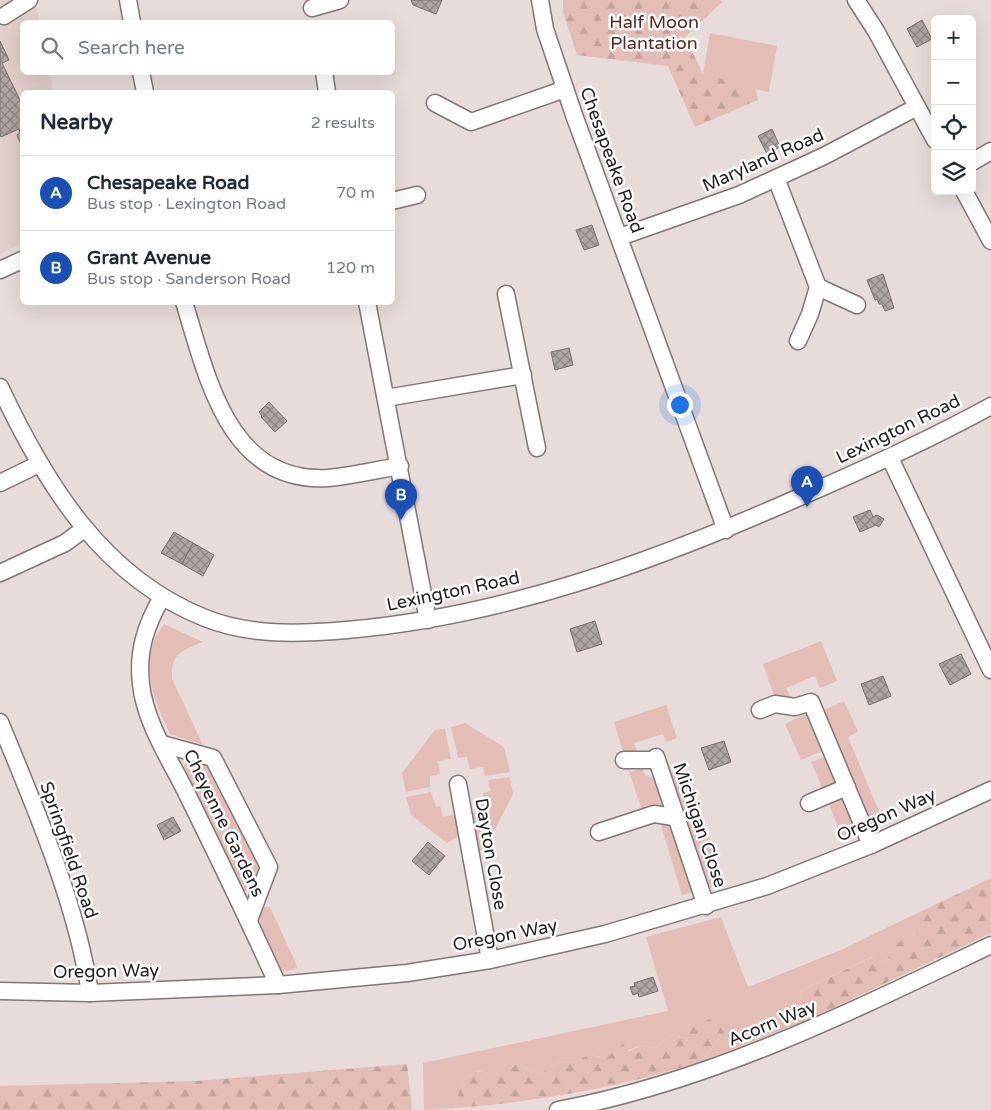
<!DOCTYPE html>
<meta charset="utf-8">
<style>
body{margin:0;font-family:"Varela Round",sans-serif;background:#f2f2f3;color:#1f2937}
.controls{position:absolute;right:15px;top:15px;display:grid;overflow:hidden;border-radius:8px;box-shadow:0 5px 20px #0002}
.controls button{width:45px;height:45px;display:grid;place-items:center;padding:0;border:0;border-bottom:1px solid #e0e1e3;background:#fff;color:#1f2937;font:25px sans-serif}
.you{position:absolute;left:679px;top:404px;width:18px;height:18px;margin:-12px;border:4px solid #fff;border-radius:50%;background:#1a73e8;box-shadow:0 0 0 8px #1a73e833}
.badge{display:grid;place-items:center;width:32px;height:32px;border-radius:50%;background:#111827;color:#fff;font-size:16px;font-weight:700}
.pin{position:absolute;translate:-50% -41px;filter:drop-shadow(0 1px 2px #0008)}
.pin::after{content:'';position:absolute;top:26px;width:18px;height:15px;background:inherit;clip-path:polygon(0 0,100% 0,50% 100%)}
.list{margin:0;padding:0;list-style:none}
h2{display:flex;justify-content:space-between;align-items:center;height:65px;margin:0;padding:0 20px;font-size:21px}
h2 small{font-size:16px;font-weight:400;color:#747a83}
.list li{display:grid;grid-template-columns:32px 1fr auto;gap:15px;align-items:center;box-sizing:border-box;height:75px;padding:0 20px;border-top:1px solid #e0e1e3}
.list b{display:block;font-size:19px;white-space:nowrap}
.list p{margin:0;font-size:16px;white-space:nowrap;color:#747a83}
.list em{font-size:16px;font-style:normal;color:#747a83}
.icon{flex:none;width:28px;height:28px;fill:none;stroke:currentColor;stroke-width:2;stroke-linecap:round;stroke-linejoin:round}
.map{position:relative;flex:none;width:991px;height:1110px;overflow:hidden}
.search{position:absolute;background:#fff;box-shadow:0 5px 20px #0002;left:20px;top:20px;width:375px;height:55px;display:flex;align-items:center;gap:12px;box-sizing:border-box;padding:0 18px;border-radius:8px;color:#747a83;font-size:19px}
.panel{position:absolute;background:#fff;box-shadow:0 5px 20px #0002;left:20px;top:90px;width:375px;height:215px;border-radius:8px}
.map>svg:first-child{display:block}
.built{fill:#e2ceca}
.green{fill:#e5bdb7}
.forest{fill:url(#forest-firs)}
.building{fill:url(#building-cross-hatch);stroke:#7b7170}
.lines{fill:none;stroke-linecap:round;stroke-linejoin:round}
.minor-casing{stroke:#817776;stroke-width:19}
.minor{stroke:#fff;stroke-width:16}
.labels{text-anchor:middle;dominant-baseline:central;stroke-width:5;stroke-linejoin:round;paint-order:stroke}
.park-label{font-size:18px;fill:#5e241e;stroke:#fff}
.street-label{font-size:18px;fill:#211d1d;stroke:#fff}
</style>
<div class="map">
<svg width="991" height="1110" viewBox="0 0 991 1110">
<defs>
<pattern id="forest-firs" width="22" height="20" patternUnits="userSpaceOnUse" patternTransform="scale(1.25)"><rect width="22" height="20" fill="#e5bdb7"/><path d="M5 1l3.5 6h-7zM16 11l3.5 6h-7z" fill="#c4a29d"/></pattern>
<pattern id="building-cross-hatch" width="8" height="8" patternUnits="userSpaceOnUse" patternTransform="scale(1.25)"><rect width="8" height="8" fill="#afa5a3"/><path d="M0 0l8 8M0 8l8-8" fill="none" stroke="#8e8684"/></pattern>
</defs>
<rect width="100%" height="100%" fill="#e7dcda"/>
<path class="built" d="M0 0H35L39 22H22V72L49 73 53 92H22V243L0 254Z"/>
<g class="green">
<path d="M710 33 777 46 769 92 702 79Z"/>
<path d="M164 624 203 642C182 651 171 652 172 679L203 745 170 734C154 700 136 658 164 624Z"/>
<path d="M821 641 837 681 820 688 815 676 786 688 792 700 776 701 763 664Z"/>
<path d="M844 701 858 732 848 737 884 823 877 826 869 823 824 710Z"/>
<path d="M666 705 677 738 666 742 663 734 634 743 638 754 624 755 614 722Z"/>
<path d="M809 712 825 750 801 760 785 724Z"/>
<path d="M465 723 504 747 510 772 485 776 483 767 470 769 467 757 458 758 451 727Z"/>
<path d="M445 729 451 759 438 761 440 774 430 776V787L406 792 402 773 435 730Z"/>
<path d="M827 756 836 781 832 788 824 792 811 762Z"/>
<path d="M193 759 206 763 261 866C258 877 257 888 245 891L241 886 184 770V765Z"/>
<path d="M683 767 725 882 717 889 709 887 671 772Z"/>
<path d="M628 768 631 772 642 768 645 775 659 780 669 810 643 814Z"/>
<path d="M510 777 513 794 485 849 477 851 470 814 482 811 480 800 484 799 483 793 490 791 488 780Z"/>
<path d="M431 792 436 807 440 806 443 817 455 814 459 836 447 843 411 815 406 797Z"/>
<path d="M836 797 846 800 858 833 843 842 828 800Z"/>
<path d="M659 819 669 820 694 892 682 895Z"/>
<path d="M262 907H270L298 968 283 972 258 923Z"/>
<path d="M721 917 748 987 843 949 907 918 923 931 892 946 888 959 880 962 873 956 800 991 808 1020 702 1061 724 1032 686 1038 671 1035 655 1048 642 1045 607 1058 589 1055 575 1062 562 1061 539 1074 517 1064 501 1074 476 1071 461 1084 455 1108 424 1110 423 1063 668 1011 646 937Z"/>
</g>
<g class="forest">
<path d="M563 0H721L722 2 685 37 703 74 755 87 758 100 695 127 668 66 577 55 563 12Z"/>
<path d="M991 878V933L808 1020 800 991 874 956 880 962 888 959 891 946 922 931 907 918Z"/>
<path d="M713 1018 724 1032 702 1061 693 1064C615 1088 536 1102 455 1108L461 1084 476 1071 501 1074 517 1064 539 1074 562 1061 575 1062 589 1055 607 1058 622 1043 629 1051 642 1045 655 1048 671 1035 686 1038 691 1026Z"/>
<path d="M407 1064 412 1110H0V1086L196 1081Z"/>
</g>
<g class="building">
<path d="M411 0H442L436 14 413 5Z"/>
<path d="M922 20 932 39 917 47 907 29Z"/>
<path d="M0 41 9 60 2 63 20 100 22 99V147L17 135 20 133 19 129 1 137 0 134Z"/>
<path d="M772 129 780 147 767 154 758 136Z"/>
<path d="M592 225 599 245 584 250 576 230Z"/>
<path d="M883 274 894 308 885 311 882 304H879L877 299 875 300 867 280Z"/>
<path d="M569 348 573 365 555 370 551 352Z"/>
<path d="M269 402 287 421 275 432 261 417 262 416 259 412Z"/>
<path d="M870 510 873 517 877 515 884 519 879 527 876 525 860 532 853 517Z"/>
<path d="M174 532 193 543 182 564 161 553Z"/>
<path d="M193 543 214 555 203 576 182 564Z"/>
<path d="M595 621 602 644 577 652 570 629Z"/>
<path d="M961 654 971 674 950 685 939 664Z"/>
<path d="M883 676 891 696 869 705 861 684Z"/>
<path d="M724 741 731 762 709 770 701 748Z"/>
<path d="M173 817 181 831 164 840 157 825Z"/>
<path d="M428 842 445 856 429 875 412 861Z"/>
<path d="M653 977 658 991 639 997 638 993 633 995 630 987 635 986 634 983Z"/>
</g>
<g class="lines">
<defs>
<g id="minor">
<path d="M128 0 132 22"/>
<path d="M540 0 545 29 574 115 726 530"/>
<path d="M856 0 876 31 935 140"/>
<path d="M312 8 340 0"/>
<path d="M4 16 29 0"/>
<path d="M141 72 145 92"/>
<path d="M324 72 327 92"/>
<path d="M435 103 471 122 565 89"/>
<path d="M972 162 991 151"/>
<path d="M776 178 818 287 810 314 798 341"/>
<path d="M964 191 991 241"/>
<path d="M392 201 417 195"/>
<path d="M620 237 739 195 824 156 917 107"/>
<path d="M0 270 22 260"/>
<path d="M818 287 857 305"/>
<path d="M506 294 537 448"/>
<path d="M184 302C207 376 228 484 328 478 352 476 376 470 400 466"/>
<path d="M367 302 428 620"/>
<path d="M0 387C45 483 102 577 205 618 250 636 299 634 347 630 502 617 652 562 793 500 861 471 927 441 991 406"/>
<path d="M386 398 523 375"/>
<path d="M890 458 991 670"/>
<path d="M0 483 39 464"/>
<path d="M0 573 65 543 84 529"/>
<path d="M162 597C146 625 137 651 141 684 145 723 171 761 188 796 219 859 249 921 278 985"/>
<path d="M760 710 775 704 795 707 811 702 871 845"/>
<path d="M0 722C35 808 76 901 90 993"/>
<path d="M162 744 213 758 269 867 249 920"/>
<path d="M656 757 706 906"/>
<path d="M624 760H656"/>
<path d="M458 784 490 960"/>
<path d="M809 803 847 787"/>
<path d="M599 832 654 814 674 817"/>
<path d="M0 991 90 993 278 985 407 973 490 960 605 934 767 886 871 845 991 790"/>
<path d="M558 1110C712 1081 850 1012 991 945"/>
</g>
</defs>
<use href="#minor" class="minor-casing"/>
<use href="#minor" class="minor"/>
</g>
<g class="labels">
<g class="park-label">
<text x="654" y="22">Half Moon<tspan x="654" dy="21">Plantation</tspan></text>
</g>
<g class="street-label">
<text transform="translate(612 160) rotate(70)">Chesapeake Road</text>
<text transform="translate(763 160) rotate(-24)">Maryland Road</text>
<text transform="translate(898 429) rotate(-26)">Lexington Road</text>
<text transform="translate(453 591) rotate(-12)">Lexington Road</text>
<text transform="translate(886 815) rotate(-24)">Oregon Way</text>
<text transform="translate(224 823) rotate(64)">Cheyenne Gardens</text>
<text transform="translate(700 825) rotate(71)">Michigan Close</text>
<text transform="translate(69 850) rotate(71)">Springfield Road</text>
<text transform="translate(491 854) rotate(80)">Dayton Close</text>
<text transform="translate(505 935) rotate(-11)">Oregon Way</text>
<text transform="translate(106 971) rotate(-1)">Oregon Way</text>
<text transform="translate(772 1023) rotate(-22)">Acorn Way</text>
</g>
</g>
</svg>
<div class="controls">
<button>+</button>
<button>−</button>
<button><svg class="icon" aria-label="locate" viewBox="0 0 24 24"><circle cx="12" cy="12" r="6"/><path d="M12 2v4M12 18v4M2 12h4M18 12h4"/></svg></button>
<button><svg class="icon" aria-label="layers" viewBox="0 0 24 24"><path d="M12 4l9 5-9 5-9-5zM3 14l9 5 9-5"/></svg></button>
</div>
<div class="you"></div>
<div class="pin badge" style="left:807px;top:507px;background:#1a4fb4">A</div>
<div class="pin badge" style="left:401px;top:520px;background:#1a4fb4">B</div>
<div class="search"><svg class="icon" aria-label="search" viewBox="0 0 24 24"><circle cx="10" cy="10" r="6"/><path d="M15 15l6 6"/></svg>Search here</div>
<section class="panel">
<h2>Nearby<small>2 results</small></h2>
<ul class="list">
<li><span class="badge" style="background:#1a4fb4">A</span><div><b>Chesapeake Road</b><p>Bus stop · Lexington Road</p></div><em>70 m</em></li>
<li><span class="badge" style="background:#1a4fb4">B</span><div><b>Grant Avenue</b><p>Bus stop · Sanderson Road</p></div><em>120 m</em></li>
</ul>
</section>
</div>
